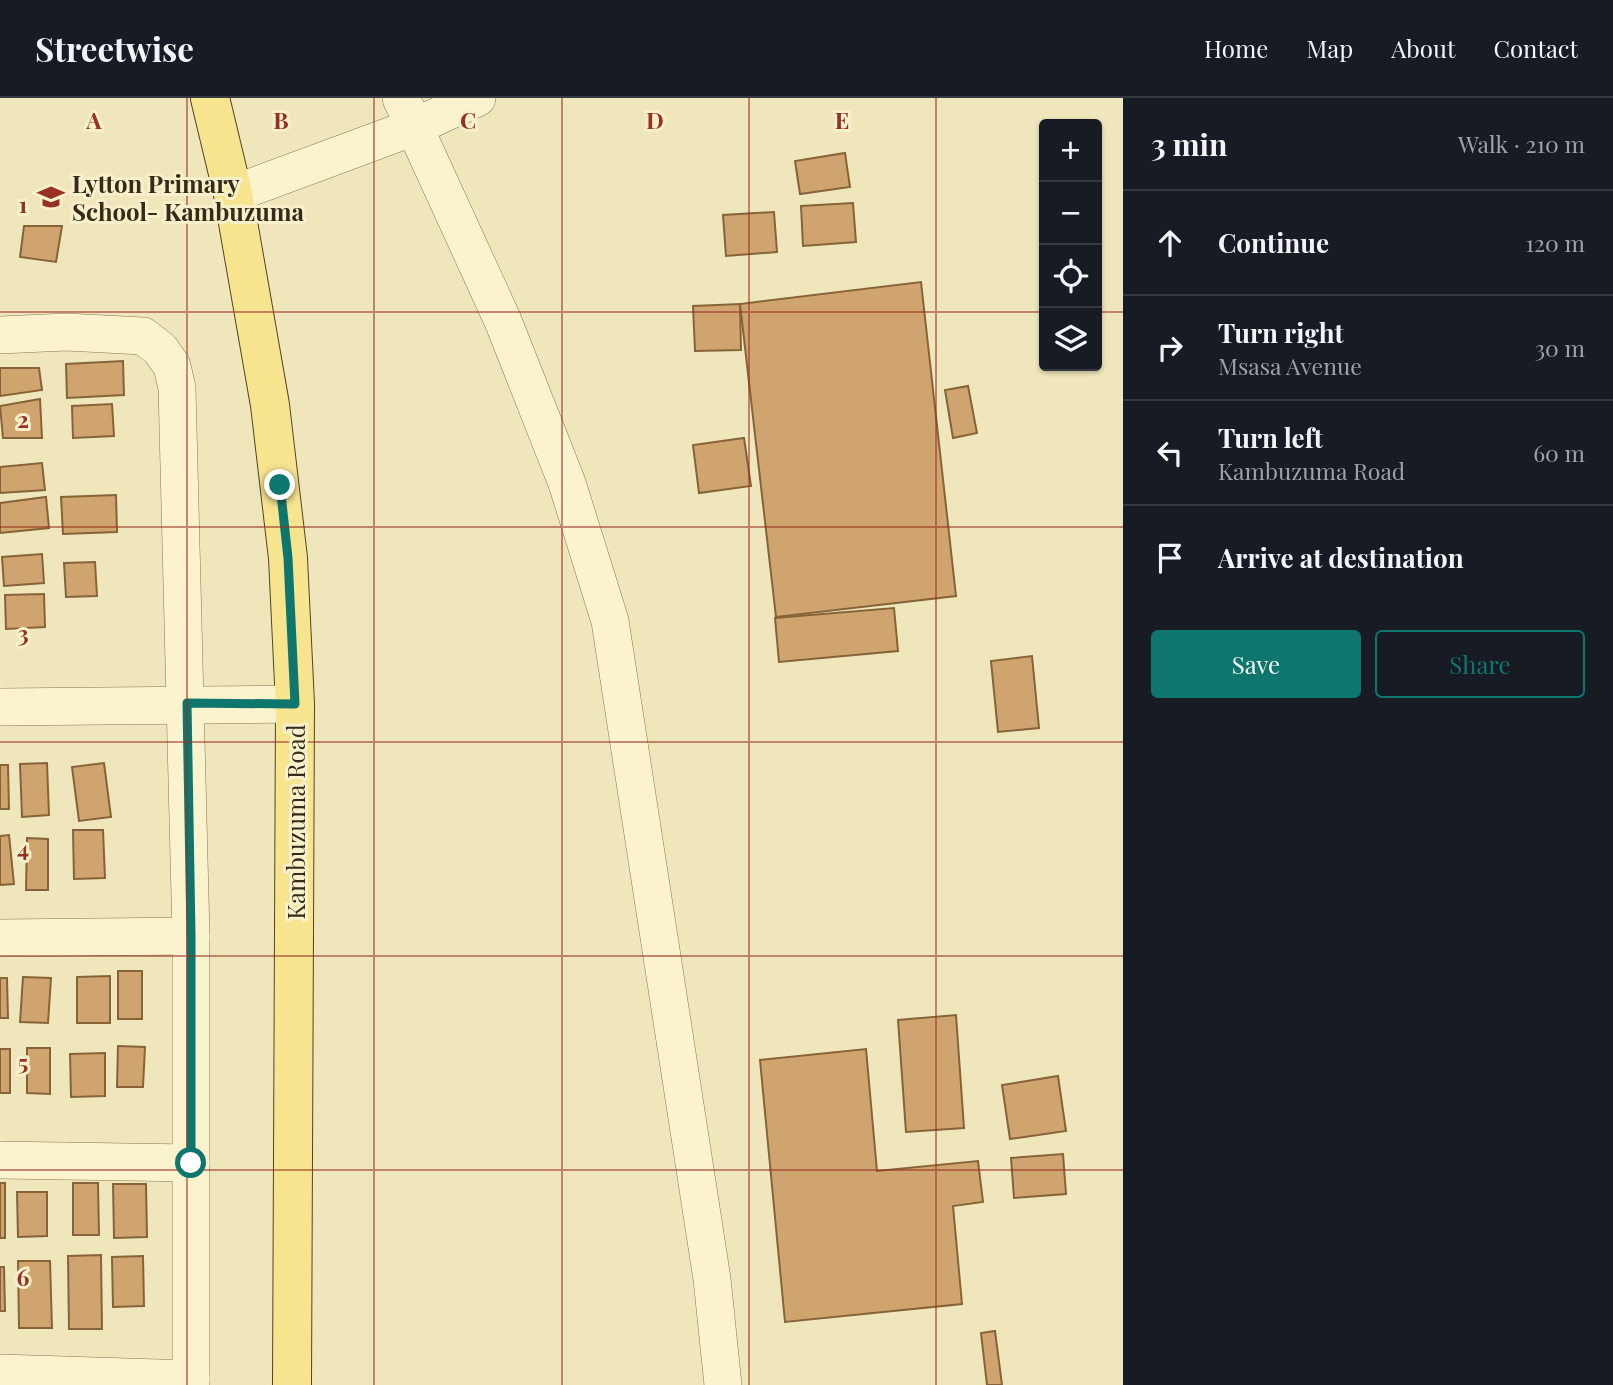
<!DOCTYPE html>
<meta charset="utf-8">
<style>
body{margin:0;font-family:"Playfair Display",serif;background:#20242c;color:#f1f3f6}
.controls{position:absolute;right:21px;top:21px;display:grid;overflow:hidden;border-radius:7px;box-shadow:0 2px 5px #0004}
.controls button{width:63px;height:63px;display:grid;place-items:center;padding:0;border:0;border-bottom:2px solid #363941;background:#171b24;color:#f1f3f6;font:35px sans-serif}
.stop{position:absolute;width:21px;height:21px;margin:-16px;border:5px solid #0f766e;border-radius:50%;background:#fff}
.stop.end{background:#0f766e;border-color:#fff;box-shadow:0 2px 7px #0008}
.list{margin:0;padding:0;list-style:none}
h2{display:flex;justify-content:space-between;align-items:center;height:91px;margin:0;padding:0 28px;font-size:30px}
h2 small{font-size:23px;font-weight:400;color:#9ea1a6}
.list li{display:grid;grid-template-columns:46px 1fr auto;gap:21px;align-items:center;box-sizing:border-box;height:105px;padding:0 28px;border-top:2px solid #363941}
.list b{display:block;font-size:26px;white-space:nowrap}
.list p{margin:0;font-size:23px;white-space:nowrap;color:#9ea1a6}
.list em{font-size:23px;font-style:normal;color:#9ea1a6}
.actions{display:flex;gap:14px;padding:21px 28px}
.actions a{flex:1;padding:16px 0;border:2px solid #0f766e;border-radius:7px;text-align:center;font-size:24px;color:#0f766e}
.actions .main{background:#0f766e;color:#fff}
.icon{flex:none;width:38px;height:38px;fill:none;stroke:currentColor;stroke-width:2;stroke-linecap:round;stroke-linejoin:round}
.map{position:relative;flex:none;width:1123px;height:1287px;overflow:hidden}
header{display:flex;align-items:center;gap:42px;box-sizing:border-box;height:98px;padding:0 35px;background:#171b24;border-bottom:2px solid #363941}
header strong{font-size:33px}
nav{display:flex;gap:38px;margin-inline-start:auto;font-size:24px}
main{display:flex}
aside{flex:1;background:#171b24}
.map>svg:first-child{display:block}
.building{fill:#d0a46f;stroke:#876339;stroke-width:2}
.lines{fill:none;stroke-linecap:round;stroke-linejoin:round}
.minor-casing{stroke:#877654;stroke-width:38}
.major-casing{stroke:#544329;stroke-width:40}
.minor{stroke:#faf3ce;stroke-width:37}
.major{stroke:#f6e48f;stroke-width:38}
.route{stroke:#0f766e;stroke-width:9}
.grid{fill:none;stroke:#983122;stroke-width:2;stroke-opacity:0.55}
.labels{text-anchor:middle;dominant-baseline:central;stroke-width:6;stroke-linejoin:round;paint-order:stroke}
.poi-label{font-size:24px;font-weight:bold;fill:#352b1a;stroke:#f7f0ca;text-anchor:start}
.street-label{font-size:24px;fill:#352b1a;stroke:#f7f0ca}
.grid-label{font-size:23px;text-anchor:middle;font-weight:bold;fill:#983122;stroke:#f7f0ca;stroke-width:6;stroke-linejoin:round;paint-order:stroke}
</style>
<header>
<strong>Streetwise</strong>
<nav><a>Home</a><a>Map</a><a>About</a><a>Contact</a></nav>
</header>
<main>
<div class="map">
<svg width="1123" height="1287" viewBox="0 0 1123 1287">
<rect width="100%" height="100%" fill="#efe7bb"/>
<g class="building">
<path d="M845 55 850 89 800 96 795 63Z"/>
<path d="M853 105 856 144 803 148 801 108Z"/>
<path d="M774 114 777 154 726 158 723 117Z"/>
<path d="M24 128H62L56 164 20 159Z"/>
<path d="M921 184 956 498 776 519 740 206Z"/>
<path d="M740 206 741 252 695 253 693 208Z"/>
<path d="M123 263 124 297 67 300 66 266Z"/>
<path d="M0 270H39L42 292 0 298Z"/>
<path d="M968 288 977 335 953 340 945 292Z"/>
<path d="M40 301 42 340H3L0 308Z"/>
<path d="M112 306 114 338 73 340 72 308Z"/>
<path d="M744 340 751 388 699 395 693 347Z"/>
<path d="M42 365 45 392 0 395V369Z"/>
<path d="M116 397 117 434 63 436 61 399Z"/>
<path d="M46 399 49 430 0 435V405Z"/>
<path d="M42 456 44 485 4 488 2 459Z"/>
<path d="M95 464 97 498 66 499 64 465Z"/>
<path d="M44 496 45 529 6 531 5 497Z"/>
<path d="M894 510 898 553 779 564 775 520Z"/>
<path d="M1032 558 1039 630 998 634 991 563Z"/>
<path d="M47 665 49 717 22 719 20 666Z"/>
<path d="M104 665 111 719 79 723 72 669Z"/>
<path d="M0 667H8L9 711H0Z"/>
<path d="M73 732H103L105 780 74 781Z"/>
<path d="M9 737 14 786 0 787V738Z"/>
<path d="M27 740 48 741V792H26Z"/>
<rect x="118" y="873" width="24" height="48"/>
<path d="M110 878V925H77V879Z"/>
<path d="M23 879 51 880 48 925 20 924Z"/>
<path d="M0 880H7L8 920H0Z"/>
<path d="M956 917 964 1030 906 1034 898 922Z"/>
<path d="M118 948 145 949 143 989H117Z"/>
<path d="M27 950H50V996L27 995Z"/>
<rect x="0" y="951" width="10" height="44"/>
<path d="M866 951 877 1073 978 1063 983 1104 953 1108 962 1206 785 1224 760 962Z"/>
<path d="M105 955V998L71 999 70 956Z"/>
<path d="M1058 978 1066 1033 1010 1041 1002 987Z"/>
<path d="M1063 1056 1066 1096 1014 1100 1011 1060Z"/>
<rect x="0" y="1085" width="5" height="55"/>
<path d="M73 1085H98L99 1137H73Z"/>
<path d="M113 1086H146L147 1139 114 1140Z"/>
<path d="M17 1094H47V1138L18 1139Z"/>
<path d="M101 1157 102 1231H69L68 1158Z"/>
<path d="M143 1158 144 1208 113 1209 112 1159Z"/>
<path d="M18 1163H50L52 1230H19Z"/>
<path d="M0 1169H4L5 1213H0Z"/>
<path d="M995 1233 1002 1287H987L981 1235Z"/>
</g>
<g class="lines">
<defs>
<g id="minor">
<path d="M401 0 503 223 567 385 610 523 712 1181 723 1287"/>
<path d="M233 96 414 29 477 0"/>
<path d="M0 237 66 234 143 238 160 251 172 268 177 290 191 838V1287"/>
<path d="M0 609 295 606"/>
<path d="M0 840 191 838"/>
<path d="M0 1062 191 1065"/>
<path d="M0 1275 191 1281"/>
</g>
<path id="major" d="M210 0 233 96 270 307 288 460 295 606 292 1287"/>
</defs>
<use href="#minor" class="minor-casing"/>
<use href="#major" class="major-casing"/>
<use href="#minor" class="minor"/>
<use href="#major" class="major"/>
</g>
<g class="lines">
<path class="route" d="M191 1065V838L187 605 295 606 288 460 280 387"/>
</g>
<path class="grid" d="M187 0V1287M374 0V1287M562 0V1287M749 0V1287M936 0V1287M0 214H1044M1097 214H1123M0 429H1123M0 644H1123M0 858H1123M0 1072H1123"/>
<defs>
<symbol id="school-bare" viewBox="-9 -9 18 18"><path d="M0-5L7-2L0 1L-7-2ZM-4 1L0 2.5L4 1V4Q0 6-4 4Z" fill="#983122" stroke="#f7f0ca" stroke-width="2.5" paint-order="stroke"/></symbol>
</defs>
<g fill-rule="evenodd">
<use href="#school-bare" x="32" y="80" width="38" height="38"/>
</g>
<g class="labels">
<g class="poi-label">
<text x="72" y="85">Lytton Primary<tspan x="72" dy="28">School- Kambuzuma</tspan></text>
</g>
<g class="street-label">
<text transform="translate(295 724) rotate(-90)">Kambuzuma Road</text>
</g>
</g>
<g class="grid-label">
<text x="94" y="31">A</text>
<text x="281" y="31">B</text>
<text x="468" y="31">C</text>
<text x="655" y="31">D</text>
<text x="842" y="31">E</text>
<text x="23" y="115">1</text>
<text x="23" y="330">2</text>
<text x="23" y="544">3</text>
<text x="23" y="759">4</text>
<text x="23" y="973">5</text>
<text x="23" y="1188">6</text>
</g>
</svg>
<div class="controls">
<button>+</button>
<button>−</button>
<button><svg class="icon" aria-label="locate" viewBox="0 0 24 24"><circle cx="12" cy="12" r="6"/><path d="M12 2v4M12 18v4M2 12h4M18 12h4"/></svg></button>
<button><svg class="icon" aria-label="layers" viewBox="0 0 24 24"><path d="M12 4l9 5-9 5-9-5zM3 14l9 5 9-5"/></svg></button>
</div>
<div class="stop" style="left:191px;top:1065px"></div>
<div class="stop end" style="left:280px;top:387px"></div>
</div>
<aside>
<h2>3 min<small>Walk · 210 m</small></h2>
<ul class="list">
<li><svg class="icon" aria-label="ahead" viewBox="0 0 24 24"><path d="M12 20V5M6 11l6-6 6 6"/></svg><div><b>Continue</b></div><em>120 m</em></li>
<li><svg class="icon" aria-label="right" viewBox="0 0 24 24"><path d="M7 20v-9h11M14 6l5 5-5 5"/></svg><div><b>Turn right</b><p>Msasa Avenue</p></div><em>30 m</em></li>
<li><svg class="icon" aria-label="left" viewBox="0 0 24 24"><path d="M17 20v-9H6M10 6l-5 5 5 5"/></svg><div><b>Turn left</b><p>Kambuzuma Road</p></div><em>60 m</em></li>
<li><svg class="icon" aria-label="arrive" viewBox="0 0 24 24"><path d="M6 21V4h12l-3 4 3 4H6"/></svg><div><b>Arrive at destination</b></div></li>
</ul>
<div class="actions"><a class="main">Save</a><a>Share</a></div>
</aside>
</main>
